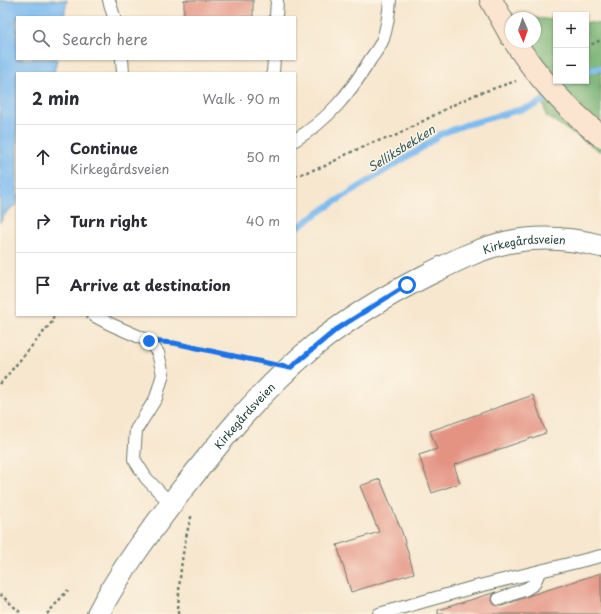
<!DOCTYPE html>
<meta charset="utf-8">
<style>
body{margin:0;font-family:"Playpen Sans",sans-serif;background:#f2f2f3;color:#2b2b33}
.controls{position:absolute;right:12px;top:12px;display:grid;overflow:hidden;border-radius:0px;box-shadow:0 1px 3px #0004}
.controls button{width:36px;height:36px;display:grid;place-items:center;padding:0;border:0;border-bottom:1px solid #e1e1e2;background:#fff;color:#2b2b33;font:20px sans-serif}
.compass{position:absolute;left:505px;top:12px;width:36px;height:36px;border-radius:50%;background:#fff;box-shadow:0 1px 3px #0004;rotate:178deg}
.stop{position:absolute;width:12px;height:12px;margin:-9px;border:3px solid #1a73e8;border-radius:50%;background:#fff}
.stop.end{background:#1a73e8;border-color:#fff;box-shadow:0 1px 4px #0008}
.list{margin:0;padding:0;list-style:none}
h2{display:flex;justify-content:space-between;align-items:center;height:52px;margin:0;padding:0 16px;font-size:17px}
h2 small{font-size:13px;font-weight:400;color:#7c7c81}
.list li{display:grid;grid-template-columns:26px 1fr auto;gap:12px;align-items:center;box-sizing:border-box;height:64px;padding:0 16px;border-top:1px solid #e1e1e2}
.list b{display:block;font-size:15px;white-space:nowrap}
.list p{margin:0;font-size:13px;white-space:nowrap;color:#7c7c81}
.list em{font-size:13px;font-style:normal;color:#7c7c81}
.icon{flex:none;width:22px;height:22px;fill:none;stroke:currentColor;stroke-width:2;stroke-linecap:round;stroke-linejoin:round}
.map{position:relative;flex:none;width:601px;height:614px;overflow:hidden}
.search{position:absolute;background:#fff;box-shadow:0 1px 3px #0004;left:16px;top:16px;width:280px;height:44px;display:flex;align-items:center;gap:10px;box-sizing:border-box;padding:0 14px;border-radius:0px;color:#7c7c81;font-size:15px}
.panel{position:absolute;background:#fff;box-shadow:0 1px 3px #0004;left:16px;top:72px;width:280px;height:244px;border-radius:0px}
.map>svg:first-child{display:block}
.forest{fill:#74b071;stroke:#4a7652}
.water{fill:#7dbbf0;stroke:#4e7c92}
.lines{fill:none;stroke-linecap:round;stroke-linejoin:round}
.stream{stroke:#7dbbf0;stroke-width:6}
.building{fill:#e49282}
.service-casing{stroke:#6b786a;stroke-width:14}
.minor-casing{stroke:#6b786a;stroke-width:24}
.secondary-casing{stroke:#6b786a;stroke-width:24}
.path{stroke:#6b786a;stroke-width:2.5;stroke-dasharray:3 3;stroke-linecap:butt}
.service{stroke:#fff;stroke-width:12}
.minor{stroke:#fff;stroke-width:22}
.secondary{stroke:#fce5d0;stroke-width:22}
.secondary-bridge-casing{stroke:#6b786a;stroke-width:24;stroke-linecap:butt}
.secondary-bridge{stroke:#fce5d0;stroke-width:22}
.route{stroke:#1a73e8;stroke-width:5}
.labels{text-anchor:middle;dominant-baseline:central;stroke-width:3;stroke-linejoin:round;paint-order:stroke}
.street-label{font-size:11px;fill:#1f3d34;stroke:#fcf5e5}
.water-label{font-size:12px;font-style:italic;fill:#365c63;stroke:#fcf5e5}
</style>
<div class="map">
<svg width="601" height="614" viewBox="0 0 601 614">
<rect width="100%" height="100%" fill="#fcf5e5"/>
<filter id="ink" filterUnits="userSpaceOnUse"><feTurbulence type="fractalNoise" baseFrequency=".025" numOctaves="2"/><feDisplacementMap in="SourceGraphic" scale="8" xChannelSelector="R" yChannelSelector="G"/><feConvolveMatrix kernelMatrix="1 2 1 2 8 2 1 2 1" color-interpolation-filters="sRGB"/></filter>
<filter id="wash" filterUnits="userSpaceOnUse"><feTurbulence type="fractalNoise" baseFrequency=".012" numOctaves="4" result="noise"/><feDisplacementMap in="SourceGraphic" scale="16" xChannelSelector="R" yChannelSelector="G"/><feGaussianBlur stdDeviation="0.9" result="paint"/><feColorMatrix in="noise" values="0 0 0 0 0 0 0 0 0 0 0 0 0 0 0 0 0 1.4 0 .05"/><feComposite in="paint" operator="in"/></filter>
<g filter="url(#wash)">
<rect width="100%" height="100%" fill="#f7e7cf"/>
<path class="forest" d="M526 17 556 20V81H586V22L601 24V152L546 116 531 42H535V18H526Z"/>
<path class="water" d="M0 0H67L64 17H17V59H57L54 73H17V204L7 211 0 223Z"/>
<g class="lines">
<g class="stream">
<path d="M586 71 601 68"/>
<path d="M295 229 330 205 420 149 441 134 465 125 533 106 545 100 570 81"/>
</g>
</g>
<g id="blocks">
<g class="building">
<rect x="184" y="0" width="69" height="17"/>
<path d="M533 395 546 433 454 465 460 483 432 493 419 455 437 449 430 431Z"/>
<path d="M380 479 402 532 414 573 351 592 337 545 379 532 360 486Z"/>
<path d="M601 573V614H438V610L496 592 493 595 492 601 495 605 502 606 531 595Z"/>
</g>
</g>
</g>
<g filter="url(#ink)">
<use href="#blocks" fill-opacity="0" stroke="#6b786a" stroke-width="1"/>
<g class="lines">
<defs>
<g id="service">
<path d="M109 0 114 17"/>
<path d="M276 17 277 0"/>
<path d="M122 59 123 73"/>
<path d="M273 73 274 59"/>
<path d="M295 140C328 120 350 93 370 60 374 54 380 47 383 39 387 27 389 13 390 0"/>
<path d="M93 315 110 324 149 341 158 353 163 374 156 398 136 430 134 459 146 478 171 504"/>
<path d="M499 599 526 589 534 584 539 572"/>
<path d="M379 614 471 588 601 556"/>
</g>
<g id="minor">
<path id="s1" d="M98 614C120 571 149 533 178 495 219 442 262 389 314 346 349 318 389 294 429 274 455 261 480 248 509 242 540 236 570 238 601 246"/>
</g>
<path id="secondary" d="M491 0 511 36"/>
</defs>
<use href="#service" class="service-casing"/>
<use href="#minor" class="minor-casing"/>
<use href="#secondary" class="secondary-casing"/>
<g class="path">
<path d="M586 47 601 40"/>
<path d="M295 176 325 166 347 154 374 142 393 137 457 103 477 94 516 81"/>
<path d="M172 343 265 362"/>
<path d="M0 384 52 322 54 315"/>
<path d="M0 594 22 614"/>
<path d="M47 614 68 590"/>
<path d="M178 614C179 580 182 547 192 514"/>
</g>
<use href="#service" class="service"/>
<use href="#minor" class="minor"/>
<use href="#secondary" class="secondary"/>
<defs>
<path id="secondary-bridge" d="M515 42C538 78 567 109 601 136"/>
</defs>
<use href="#secondary-bridge" class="secondary-bridge-casing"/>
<use href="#secondary-bridge" class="secondary-bridge"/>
</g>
</g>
<g class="lines" filter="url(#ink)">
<path class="route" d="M149 341 174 343 290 368 337 329 407 285"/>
</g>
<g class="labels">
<g class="street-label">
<text stroke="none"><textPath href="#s1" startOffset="583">Kirkegårdsveien</textPath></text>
<text stroke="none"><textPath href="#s1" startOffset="247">Kirkegårdsveien</textPath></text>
</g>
<g class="water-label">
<text transform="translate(401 148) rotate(-32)">Selliksbekken</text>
</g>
</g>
</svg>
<div class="controls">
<button>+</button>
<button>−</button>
</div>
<svg class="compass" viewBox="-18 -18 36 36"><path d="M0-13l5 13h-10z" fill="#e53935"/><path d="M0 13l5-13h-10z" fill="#7c7c81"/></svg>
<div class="stop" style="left:407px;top:285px"></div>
<div class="stop end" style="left:149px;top:341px"></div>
<div class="search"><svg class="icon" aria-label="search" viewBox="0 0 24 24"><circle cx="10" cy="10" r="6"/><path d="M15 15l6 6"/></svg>Search here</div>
<section class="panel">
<h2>2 min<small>Walk · 90 m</small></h2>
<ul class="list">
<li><svg class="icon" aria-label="ahead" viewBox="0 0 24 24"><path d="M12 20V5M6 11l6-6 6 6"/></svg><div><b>Continue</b><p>Kirkegårdsveien</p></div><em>50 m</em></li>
<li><svg class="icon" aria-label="right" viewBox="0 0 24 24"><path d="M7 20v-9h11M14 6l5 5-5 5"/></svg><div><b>Turn right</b></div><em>40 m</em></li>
<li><svg class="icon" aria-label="arrive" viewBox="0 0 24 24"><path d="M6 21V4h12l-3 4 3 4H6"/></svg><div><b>Arrive at destination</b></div></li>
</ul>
</section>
</div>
